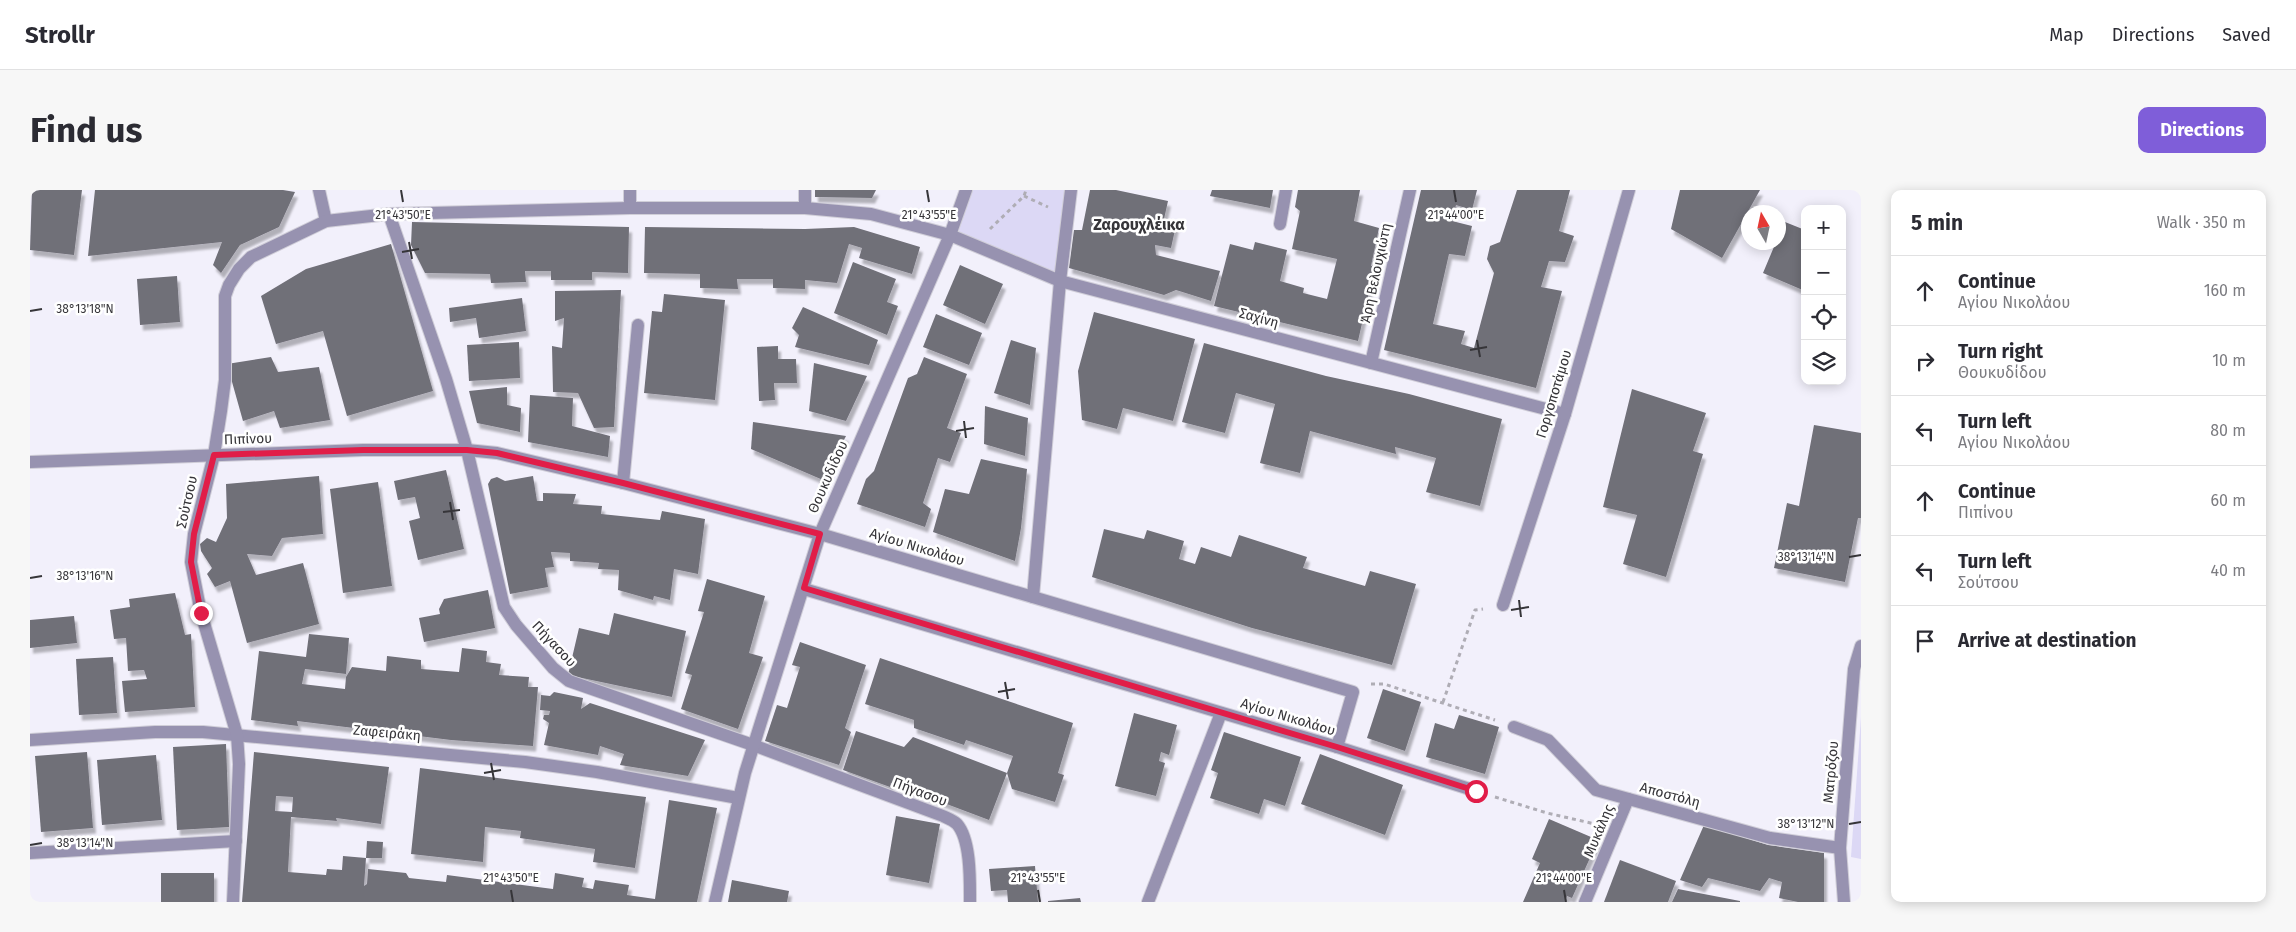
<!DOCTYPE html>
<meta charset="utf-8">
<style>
body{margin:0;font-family:"Fira Sans",sans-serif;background:#f7f7f7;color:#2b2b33}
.controls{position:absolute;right:15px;top:15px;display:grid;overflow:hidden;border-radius:10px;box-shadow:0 2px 12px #0003}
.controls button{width:45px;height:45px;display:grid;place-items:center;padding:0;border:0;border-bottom:1px solid #e1e1e2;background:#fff;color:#2b2b33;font:25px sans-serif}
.compass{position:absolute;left:1711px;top:15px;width:45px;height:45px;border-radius:50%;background:#fff;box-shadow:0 2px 12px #0003;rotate:351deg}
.stop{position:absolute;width:15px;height:15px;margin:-11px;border:4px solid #e11d48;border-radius:50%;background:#fff}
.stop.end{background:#e11d48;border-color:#fff;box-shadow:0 1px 5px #0008}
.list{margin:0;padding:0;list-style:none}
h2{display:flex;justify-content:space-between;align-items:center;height:65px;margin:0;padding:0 20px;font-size:21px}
h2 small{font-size:16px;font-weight:400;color:#7c7c81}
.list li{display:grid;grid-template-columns:32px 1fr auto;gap:15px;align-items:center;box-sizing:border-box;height:70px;padding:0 20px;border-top:1px solid #e1e1e2}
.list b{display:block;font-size:19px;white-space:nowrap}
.list p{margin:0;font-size:16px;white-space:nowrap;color:#7c7c81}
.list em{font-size:16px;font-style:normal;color:#7c7c81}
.icon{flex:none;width:28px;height:28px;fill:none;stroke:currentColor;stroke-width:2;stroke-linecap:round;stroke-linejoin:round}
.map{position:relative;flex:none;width:1831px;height:712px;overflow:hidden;border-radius:10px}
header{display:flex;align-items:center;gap:30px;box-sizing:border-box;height:70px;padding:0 25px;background:#fff;border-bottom:1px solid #e1e1e2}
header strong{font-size:24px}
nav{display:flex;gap:28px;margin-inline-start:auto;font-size:18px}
.intro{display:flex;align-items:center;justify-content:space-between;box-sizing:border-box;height:120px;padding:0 30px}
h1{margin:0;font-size:35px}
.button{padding:12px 22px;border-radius:10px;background:#7f5ed9;color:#fff;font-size:18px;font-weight:700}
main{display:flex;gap:30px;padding:0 30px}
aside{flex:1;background:#fff;border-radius:10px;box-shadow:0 2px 12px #0003}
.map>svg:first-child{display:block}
.green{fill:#dcd8f5}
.building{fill:#706f78;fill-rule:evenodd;filter:url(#shadow)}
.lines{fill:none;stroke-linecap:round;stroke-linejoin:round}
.minor-casing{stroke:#d0ced8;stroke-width:14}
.path{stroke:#afadb5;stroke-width:3;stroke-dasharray:4 4;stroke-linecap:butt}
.minor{stroke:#9792b0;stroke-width:12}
.route{stroke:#e11d48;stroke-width:6}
.ticks{fill:none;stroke:#363539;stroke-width:2}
.labels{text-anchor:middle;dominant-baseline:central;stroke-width:5;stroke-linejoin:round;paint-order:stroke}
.street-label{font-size:14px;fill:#363539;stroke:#fff}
.quarter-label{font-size:16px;font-weight:bold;fill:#363539;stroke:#fff}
.ticks-label{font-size:12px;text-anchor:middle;fill:#363539;stroke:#fff;stroke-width:5;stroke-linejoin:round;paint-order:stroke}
</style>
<header>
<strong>Strollr</strong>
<nav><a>Map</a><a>Directions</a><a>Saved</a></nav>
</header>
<div class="intro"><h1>Find us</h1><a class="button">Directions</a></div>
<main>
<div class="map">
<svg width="1831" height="712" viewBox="0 0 1831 712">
<defs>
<filter id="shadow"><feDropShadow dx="3" dy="5.5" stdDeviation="1" flood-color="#0004"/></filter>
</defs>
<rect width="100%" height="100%" fill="#f2f0fb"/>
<g class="green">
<path d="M936 0H1041L1030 91 920 45Z"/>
<path d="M1831 527V669L1821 667Z"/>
</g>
<g class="building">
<path d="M2 0H52L44 65 0 60Z"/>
<path d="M65 0H253L265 2 249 37 210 55 191 83 183 75 192 52 58 66Z"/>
<path d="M785 0H846L842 8 785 7Z"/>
<path d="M1060 0H1086L1138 11 1134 29 1147 31 1141 58 1125 55 1126 65 1190 81 1181 111 1146 100 1134 105 1039 78 1044 40H1052Z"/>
<path d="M1182 0H1243L1240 18 1180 6Z"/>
<path d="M1268 0H1330L1324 31 1349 38 1341 76H1345L1328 151 1184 116 1200 54 1223 60 1225 52 1257 60 1250 91 1274 98 1273 103 1297 109 1307 69 1262 59 1270 21 1265 17Z"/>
<path d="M1391 0H1447L1442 20 1426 15 1422 31 1442 36 1435 66 1419 64 1403 134 1435 141 1431 154 1444 158 1464 83 1457 69 1460 56 1470 52 1487 0H1540L1529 41 1544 46 1535 72 1519 71 1511 97 1532 101 1506 198 1354 160Z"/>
<path d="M1650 0H1730L1692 68 1641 39Z"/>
<path d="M382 32 599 37 598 83 562 82V90H521V81H495L496 92 461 93 460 84 395 83 381 55Z"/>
<path d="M1755 32 1775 40V101L1733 83 1746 52H1748Z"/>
<path d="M615 37 775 39 824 37 890 57 882 84 829 68 832 58 819 54 807 93 775 90V99L743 98V89H707L708 99 670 98V84L614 83Z"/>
<path d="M361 54 403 201 317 226 293 141 246 154 231 106 276 79Z"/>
<path d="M823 72 866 89 857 112 868 116 857 145 804 123Z"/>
<path d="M930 75 973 94 955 134 913 115Z"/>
<path d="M147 86 150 132 110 135 107 89Z"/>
<path d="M591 100 584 237 564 238 548 203 523 202 522 156 532 158 534 128 525 131V101Z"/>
<path d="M634 104 695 110 685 210 614 203 622 121 632 122Z"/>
<path d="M492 108 496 141 449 148 446 128 420 132 419 118Z"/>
<path d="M773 117 848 150 839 175 765 157 769 145 762 138Z"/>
<path d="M1064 122 1165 149 1143 231 1093 218 1087 239 1052 230 1048 181Z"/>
<path d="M906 124 952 143 939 175 893 157Z"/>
<path d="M981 150 1006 158 1000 215 964 203Z"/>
<path d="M489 152 490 188 439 191 437 155Z"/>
<path d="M1174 153 1296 186 1379 204 1472 229 1450 316 1396 302 1406 268 1365 257 1366 264 1280 241 1270 283 1230 273 1245 214 1206 203 1195 243 1152 232Z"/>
<path d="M748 156V169H766L767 193H744L745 210 729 211 727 157Z"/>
<path d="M241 167 248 182 289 177 300 230 250 238 244 221 213 231 197 174Z"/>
<path d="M894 167 937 184 917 238 931 243 920 272 908 268 893 313 901 319 895 337 827 314 836 289 844 281 878 188 887 184Z"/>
<path d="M784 173 837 186 816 231 779 221Z"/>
<path d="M477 197V215L491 218 490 242 447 233 439 201Z"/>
<path d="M1602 199 1676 223 1663 261 1673 264 1636 387 1593 374 1607 325 1573 317Z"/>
<path d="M500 205 543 208 542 236 580 246 578 267 498 252Z"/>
<path d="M955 216 998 228 995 266 954 254Z"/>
<path d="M723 232 816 246 793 290 721 259Z"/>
<path d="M1784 235 1831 243V328H1828L1815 392 1744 378 1757 313 1769 316Z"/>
<path d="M951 269 997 279 991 338 985 371 903 342 915 299 939 304Z"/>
<path d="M416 280 434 359 388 370 379 331 390 328 385 307 368 310 364 291Z"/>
<path d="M289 286 293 344 252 348 242 366 217 364 226 385 273 373 289 434 217 453 200 391 185 397 177 384 182 378 171 361 170 354 177 348 186 352 197 328 196 294Z"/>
<path d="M503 286 507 311H513V303L546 304 543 314 572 316 571 324 630 330 632 321 675 329 668 384 644 379 640 410 624 406 623 410 588 400 589 380 568 379 569 373 540 371V363L521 362 524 377 515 378 518 397 480 404 458 294 461 289 467 287 475 291Z"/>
<path d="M348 292 362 396 313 403 300 299Z"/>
<path d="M1074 339 1114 349 1117 340 1154 351 1149 369 1165 374 1171 357 1201 367 1209 345 1277 367 1273 378 1335 396 1340 381 1386 394 1362 475 1222 438 1062 387Z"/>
<path d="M677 389 735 406 719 463 733 467 708 539 651 519 662 485 655 483 674 422 668 421Z"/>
<path d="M458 400 465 438 394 452 389 428 410 424 409 419 414 409Z"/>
<path d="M145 403 155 445 161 444 165 517 95 522 92 491 117 489 114 480 98 481 96 448 84 449 80 420 100 417 99 409Z"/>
<path d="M584 423 656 441 642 507 538 485 549 438 579 445Z"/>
<path d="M44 426 47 453 0 458V430Z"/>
<path d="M279 444 319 448 316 484 275 479 272 494 315 499 316 487 322 477 356 481 357 466 391 470V479L429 482 432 458 457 461 456 472 471 474 469 485 499 487 498 497H508L503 556 421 550 267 531 268 536 221 530 229 461 276 467Z"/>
<path d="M770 452 836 475 815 538 821 542 809 575 735 551 747 515 757 518 770 477 762 475Z"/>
<path d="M83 467 87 523 49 525 46 469Z"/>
<path d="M850 468 1043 533 1028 583 1034 585 1025 612 982 599 977 583 983 566 936 550 934 555 884 538V530L835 514Z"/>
<path d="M1353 499 1391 512 1375 561 1337 548Z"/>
<path d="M524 502 553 508 551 519 560 513 675 550 658 586 590 575 594 564 570 556 568 565 514 555 519 533 513 529 514 525H519L520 521 510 520 511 505 520 506Z"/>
<path d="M1104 523 1147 535 1139 565 1131 562 1129 571 1135 573 1126 606 1085 596Z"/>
<path d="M1429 525 1469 537 1455 584 1396 567 1405 533 1424 539Z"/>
<path d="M826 541 874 557 883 547 977 583 959 630 861 593 860 597 813 580Z"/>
<path d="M1194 542 1271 567 1255 616 1234 609 1229 624 1180 608 1188 583 1181 580Z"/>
<path d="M196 554 199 637 147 640 143 557Z"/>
<path d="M57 562 63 638 11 642 5 566Z"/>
<path d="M224 562 359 577 351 634 306 628 307 631 261 627 258 682 296 685 297 679 312 680 313 666 336 668 334 696 337 694 338 679 376 683 379 688 416 692 417 685 523 699 525 683 554 688 552 697 563 699 565 690 599 695 597 705 625 709 639 610 687 618 667 712H212ZM246 606 263 607 262 622 245 621Z"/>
<path d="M1290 564 1373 595 1355 645 1271 614Z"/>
<path d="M126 565 132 630 72 635 67 570Z"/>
<path d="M390 578 616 607 605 678 563 672 565 659 490 648 491 641 455 637 453 672 381 664Z"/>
<path d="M866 626 910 634 899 693 856 685Z"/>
<path d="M1519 629 1568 650 1542 708 1537 706 1535 712H1493L1510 673 1502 669Z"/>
<path d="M1674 635 1738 655 1794 663V712H1768L1749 708 1752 692 1739 688 1730 701 1678 688 1672 697 1650 690Z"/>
<path d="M337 651 353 652 352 668H336Z"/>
<path d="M1590 670 1646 691 1638 712H1574Z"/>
<path d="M1005 676 1008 712H978L977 700 961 701 959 679Z"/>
<rect x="131" y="683" width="53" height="29"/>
<path d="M702 690 759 701 757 712H698Z"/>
<path d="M1648 699 1710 711V712H1642Z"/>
<path d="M1050 708 1051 712H1018V711Z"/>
</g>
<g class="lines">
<defs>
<g id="minor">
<path d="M289 0 296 31"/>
<path d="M600 0V18"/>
<path d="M775 0V18"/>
<path d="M359 24 416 189 437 260 474 417 486 435 523 478 539 491 723 555 913 626C917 628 923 630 927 634 941 650 940 691 940 712"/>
<path d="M1250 34 1256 0"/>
<path d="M1341 173 1380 0"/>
<path d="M0 272 333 260H437L467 263 593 293 790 344 1323 502 1307 557"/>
<path d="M593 293 608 135"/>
<path d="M774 399 1307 557 1446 601"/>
<path d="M1003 407 1030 91 1041 0"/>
<path d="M1473 415 1535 224 1599 0"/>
<path d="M1484 537 1518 550 1566 600 1740 648 1810 658"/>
<path d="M0 550 125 542H173L495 572 567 582 708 608"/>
<path d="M0 663 206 651"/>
<path d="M203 712 209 574 207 545 171 423 161 372 164 344 184 265 191 221 195 190V106L199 95 209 79 221 67 296 31 359 24 600 18H775L841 24 920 45 1030 91 1535 224"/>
<path d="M685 712 715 583 790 344 920 45 936 0"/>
<path d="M1118 712 1191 523"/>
<path d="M1555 712 1598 609"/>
<path d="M1814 712 1810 658 1824 479 1831 456"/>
</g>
</defs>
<use href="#minor" class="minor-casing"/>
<g class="path">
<path d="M994 6 1018 17"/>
<path d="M960 39 994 6 996 0"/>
<path d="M1341 494H1354L1465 530"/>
<path d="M1413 512 1445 420 1453 419"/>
<path d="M1465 607 1517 623 1565 634"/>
</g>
<use href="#minor" class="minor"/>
</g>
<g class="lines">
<path class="route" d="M171 423 161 372 164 344 184 265 333 260H437L467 263 593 293 790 344 774 398 1307 557 1446 601"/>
</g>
<path class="ticks" d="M371 0 373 12M897 0 899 12M1424 0 1426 12M379 52 382 69M372 62 389 59M0 121 12 119M1447 150 1450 167M1440 160 1457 157M934 231 936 248M926 241 944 238M420 312 423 330M413 322 430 320M1819 367 1831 365M0 388 12 386M1489 410 1491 427M1481 420 1499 417M975 492 978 509M968 502 985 499M461 573 464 590M454 583 471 580M1819 634 1831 632M0 655 12 653M481 700 483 712M1008 700 1010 712M1534 700 1536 712"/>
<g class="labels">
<g class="street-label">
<text transform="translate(1346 83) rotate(-78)">Άρη Βελουχιώτη</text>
<text transform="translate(1229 128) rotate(15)">Σαχίνη</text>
<text transform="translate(1524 204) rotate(-73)">Γοργοποτάμου</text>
<text transform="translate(218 249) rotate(-2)">Πιπίνου</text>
<text transform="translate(798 287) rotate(-66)">Θουκυδίδου</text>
<text transform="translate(157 312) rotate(-77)">Σούτσου</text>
<text transform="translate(887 357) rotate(17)">Αγίου Νικολάου</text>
<text transform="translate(524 454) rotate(47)">Πήγασου</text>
<text transform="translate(1258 527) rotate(17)">Αγίου Νικολάου</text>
<text transform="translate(357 543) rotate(5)">Ζαφειράκη</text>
<text transform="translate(1801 582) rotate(-85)">Ματρόζου</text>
<text transform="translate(890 602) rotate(21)">Πήγασου</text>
<text transform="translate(1640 605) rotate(15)">Αποστόλη</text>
<text transform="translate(1569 641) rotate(-67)">Μυκάλης</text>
</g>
<g class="quarter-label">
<text x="1109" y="34">Ζαρουχλέικα</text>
</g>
</g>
<g class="ticks-label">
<text x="373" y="29">21°43'50"E</text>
<text x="899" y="29">21°43'55"E</text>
<text x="1426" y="29">21°44'00"E</text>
<text x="55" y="123">38°13'18"N</text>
<text x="1776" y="371">38°13'14"N</text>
<text x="55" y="390">38°13'16"N</text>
<text x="1776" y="638">38°13'12"N</text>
<text x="55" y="657">38°13'14"N</text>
<text x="481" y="692">21°43'50"E</text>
<text x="1008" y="692">21°43'55"E</text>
<text x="1534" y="692">21°44'00"E</text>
</g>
</svg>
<div class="controls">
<button>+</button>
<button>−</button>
<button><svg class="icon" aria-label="locate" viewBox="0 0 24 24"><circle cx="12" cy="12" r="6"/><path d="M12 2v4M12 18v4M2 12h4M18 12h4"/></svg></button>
<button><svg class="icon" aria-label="layers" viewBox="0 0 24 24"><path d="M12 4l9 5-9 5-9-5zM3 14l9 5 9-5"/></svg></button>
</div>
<svg class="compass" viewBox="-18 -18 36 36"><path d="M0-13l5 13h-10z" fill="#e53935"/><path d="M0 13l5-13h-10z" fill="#7c7c81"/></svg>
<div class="stop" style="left:1446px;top:601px"></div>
<div class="stop end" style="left:171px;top:423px"></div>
</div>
<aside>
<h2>5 min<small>Walk · 350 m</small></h2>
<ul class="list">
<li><svg class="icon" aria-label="ahead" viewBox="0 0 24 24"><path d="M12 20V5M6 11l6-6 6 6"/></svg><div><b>Continue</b><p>Αγίου Νικολάου</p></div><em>160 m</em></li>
<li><svg class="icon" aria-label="right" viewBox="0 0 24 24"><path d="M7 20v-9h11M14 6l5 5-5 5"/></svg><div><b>Turn right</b><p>Θουκυδίδου</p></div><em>10 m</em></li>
<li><svg class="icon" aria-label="left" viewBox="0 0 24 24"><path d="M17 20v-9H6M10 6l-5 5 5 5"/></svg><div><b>Turn left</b><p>Αγίου Νικολάου</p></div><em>80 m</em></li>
<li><svg class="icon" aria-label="ahead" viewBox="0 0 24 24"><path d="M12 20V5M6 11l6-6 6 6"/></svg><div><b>Continue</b><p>Πιπίνου</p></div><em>60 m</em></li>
<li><svg class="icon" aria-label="left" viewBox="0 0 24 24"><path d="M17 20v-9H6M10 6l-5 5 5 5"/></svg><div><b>Turn left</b><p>Σούτσου</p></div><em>40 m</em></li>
<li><svg class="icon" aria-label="arrive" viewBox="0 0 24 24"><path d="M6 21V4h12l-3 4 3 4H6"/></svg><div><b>Arrive at destination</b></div></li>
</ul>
</aside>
</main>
